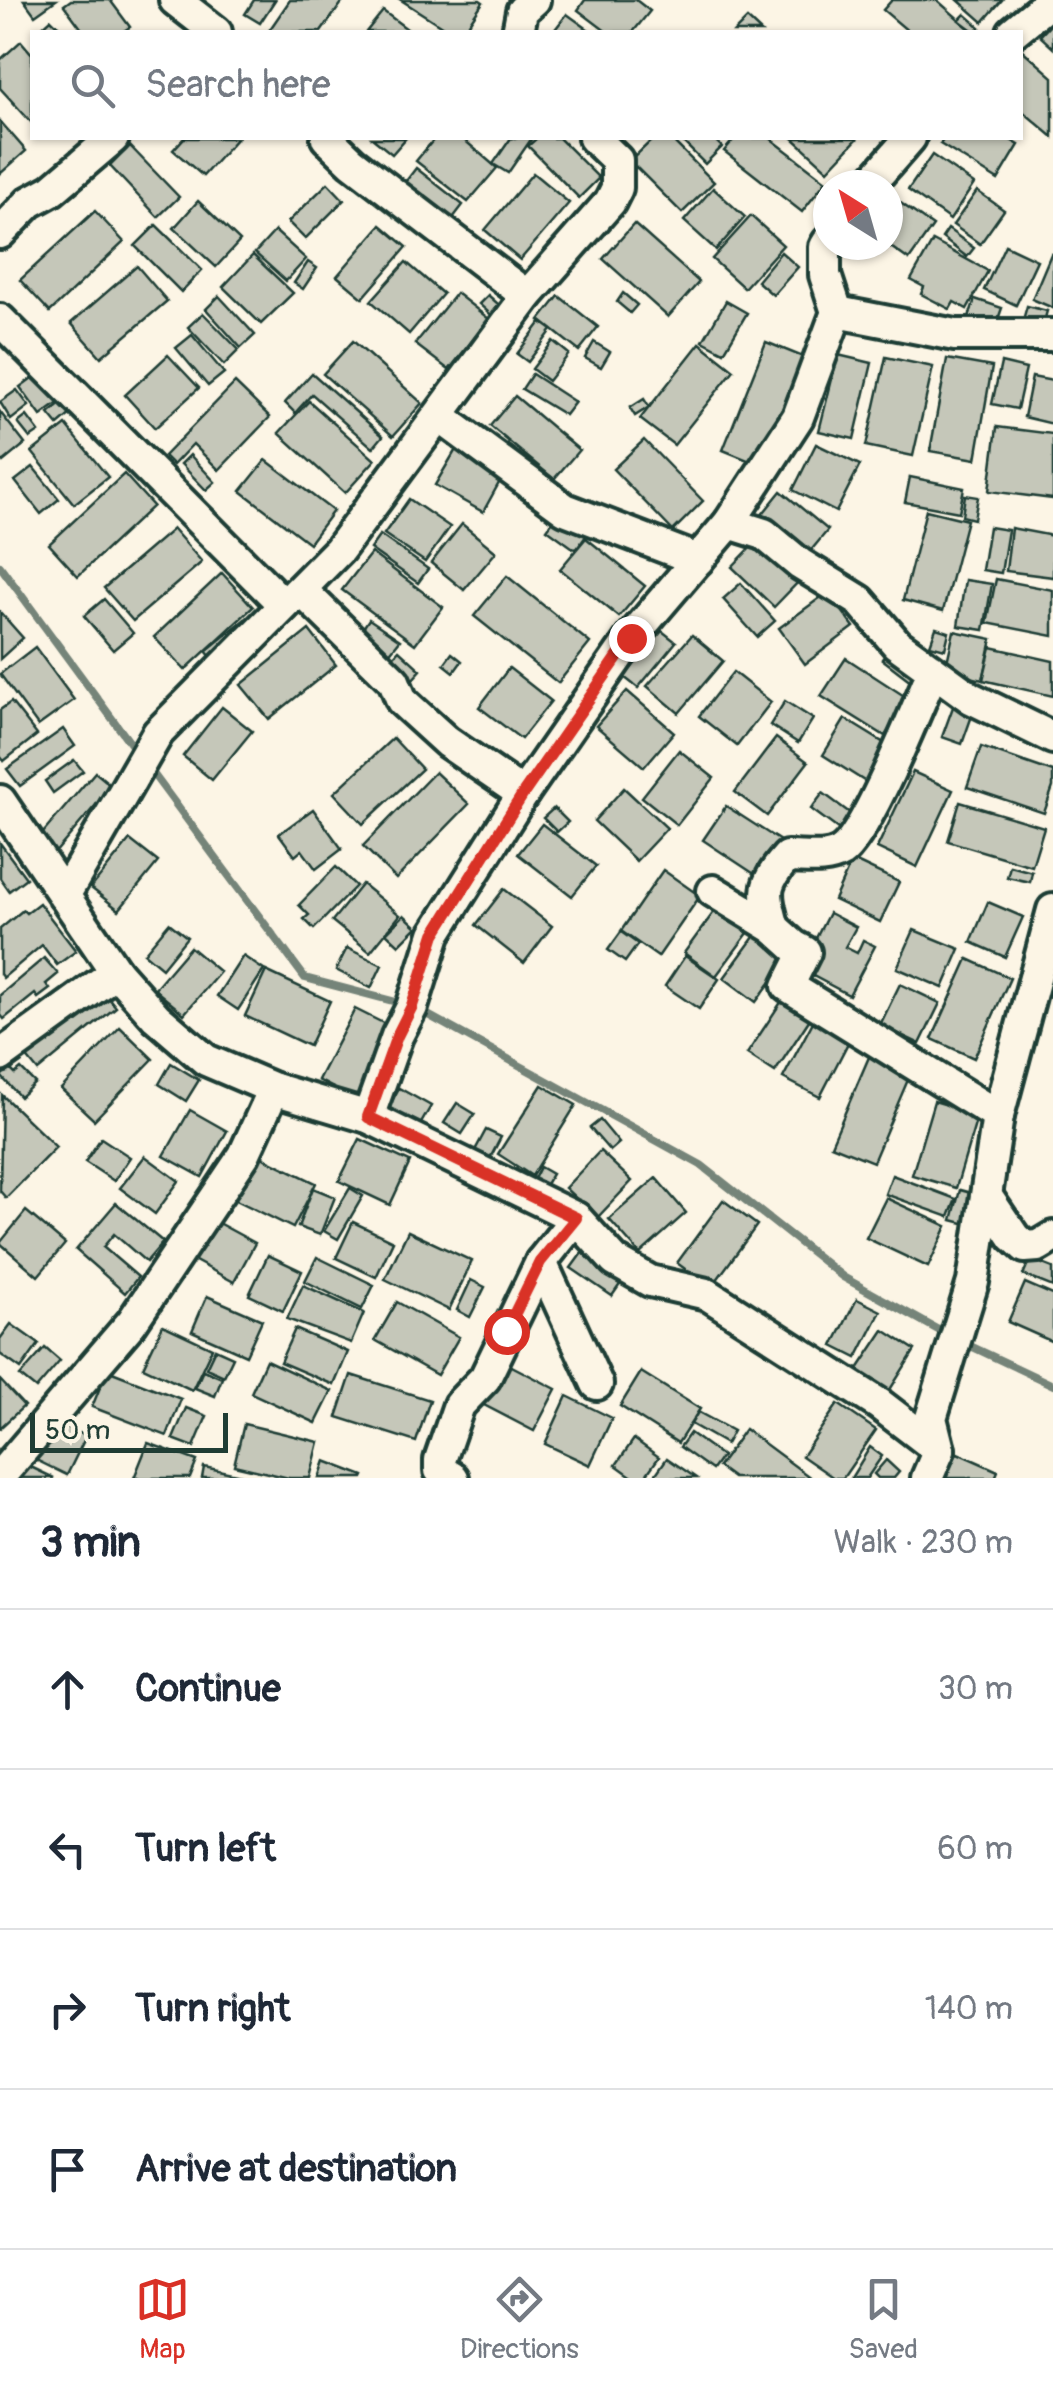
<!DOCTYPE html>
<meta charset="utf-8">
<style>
body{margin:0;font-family:Pangolin,sans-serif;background:#f2f2f3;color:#1f2937}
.compass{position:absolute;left:813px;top:170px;width:90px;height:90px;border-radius:50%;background:#fff;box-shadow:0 2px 8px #0004;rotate:323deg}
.scale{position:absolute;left:30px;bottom:25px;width:198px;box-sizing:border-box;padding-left:10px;border:5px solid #1f3d34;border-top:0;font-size:28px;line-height:35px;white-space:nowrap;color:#1f3d34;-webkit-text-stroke:8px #fcf5e5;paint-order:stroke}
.stop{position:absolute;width:30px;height:30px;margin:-22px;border:8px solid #d93025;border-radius:50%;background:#fff}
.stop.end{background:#d93025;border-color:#fff;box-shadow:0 2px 10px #0008}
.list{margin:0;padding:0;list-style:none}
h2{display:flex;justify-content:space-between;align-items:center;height:130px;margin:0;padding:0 40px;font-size:42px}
h2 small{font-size:32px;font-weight:400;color:#747a83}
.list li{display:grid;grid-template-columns:65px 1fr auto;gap:30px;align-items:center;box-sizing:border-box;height:160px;padding:0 40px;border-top:2px solid #e0e1e3}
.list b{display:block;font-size:38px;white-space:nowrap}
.list em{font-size:32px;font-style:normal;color:#747a83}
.icon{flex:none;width:55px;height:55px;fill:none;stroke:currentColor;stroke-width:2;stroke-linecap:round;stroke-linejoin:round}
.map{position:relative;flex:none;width:1053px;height:1478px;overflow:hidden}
.search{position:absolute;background:#fff;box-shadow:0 2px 8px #0004;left:30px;right:30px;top:30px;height:110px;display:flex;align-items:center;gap:25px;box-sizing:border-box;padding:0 35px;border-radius:0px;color:#747a83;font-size:38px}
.sheet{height:770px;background:#fff}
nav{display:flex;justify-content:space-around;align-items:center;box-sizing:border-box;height:140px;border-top:2px solid #e0e1e3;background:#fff;font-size:28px;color:#747a83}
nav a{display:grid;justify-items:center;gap:5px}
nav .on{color:#d93025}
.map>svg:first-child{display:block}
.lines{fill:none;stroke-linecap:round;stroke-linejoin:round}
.stream{stroke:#758479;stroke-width:8}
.building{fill:#c5c7b9;stroke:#1f3d34;stroke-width:2.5}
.minor-casing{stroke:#1f3d34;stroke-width:38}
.minor{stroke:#fcf5e5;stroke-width:30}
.route{stroke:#d93025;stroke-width:12}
</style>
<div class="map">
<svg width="1053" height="1478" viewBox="0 0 1053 1478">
<rect width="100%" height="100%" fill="#fcf5e5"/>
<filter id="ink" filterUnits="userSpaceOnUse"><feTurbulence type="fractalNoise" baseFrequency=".01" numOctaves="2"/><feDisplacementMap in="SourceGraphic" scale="20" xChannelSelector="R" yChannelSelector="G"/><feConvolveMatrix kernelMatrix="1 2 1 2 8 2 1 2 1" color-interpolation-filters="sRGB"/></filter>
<g filter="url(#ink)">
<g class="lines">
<g class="stream">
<path d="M0 566 136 751"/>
<path d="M148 767 305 978 404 1004"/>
<path d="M417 1009 701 1165 843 1277 949 1336"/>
<path d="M962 1342 1053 1385"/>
</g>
</g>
<g class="building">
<path d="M24 0H56L35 15Z"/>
<path d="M71 0H110L130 27 122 32H84L64 5Z"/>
<path d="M254 0H275L260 23 245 14Z"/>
<path d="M290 0H344L321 32H268Z"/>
<path d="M401 0H480L483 2 463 32H451Z"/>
<path d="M585 0H636L650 11 633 32H607L578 10Z"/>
<path d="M892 0H937L970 29 968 32H909L883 10Z"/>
<path d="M958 0H1002L983 22Z"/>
<path d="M383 11 411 32H366Z"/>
<path d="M567 14 592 32H553Z"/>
<path d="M965 14 980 27 975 32 959 20Z"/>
<path d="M51 19 64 32H37Z"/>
<path d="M747 19 761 32H734Z"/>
<path d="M1053 22V48L1040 36Z"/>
<path d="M21 41 32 54V123L0 88V60Z"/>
<path d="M1020 48 1053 77V137L1020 109Z"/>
<path d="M0 121 26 151 0 174Z"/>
<path d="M184 138H237L203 176 173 150Z"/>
<path d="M372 138H406L392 154Z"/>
<path d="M435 138H462L497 168 468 202 416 161Z"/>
<path d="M511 138H532L508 173 493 164Z"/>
<path d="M537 138H559L599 178 579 198 528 146Z"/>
<path d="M654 138H670L714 182 682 213 630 161Z"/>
<path d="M679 138H713L722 147 705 164Z"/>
<path d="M735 138H770L826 181 802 212 724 151Z"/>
<path d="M793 138H855L857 139 828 170Z"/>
<path d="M945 138H1007L1019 145 998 180 940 144Z"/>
<path d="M130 146 179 197 158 217 110 166Z"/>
<path d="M932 155 974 184 950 220 908 190Z"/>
<path d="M416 168 463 205 450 222 403 185Z"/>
<path d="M533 173 569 203 520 260 485 230Z"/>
<path d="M328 183 344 200 305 239 288 222Z"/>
<path d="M713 188 745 217 716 250 684 221Z"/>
<path d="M977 191 1004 210 980 244 953 225Z"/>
<path d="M888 194 933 226 909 260 888 245Z"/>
<path d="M198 201 240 241 216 267 174 228Z"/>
<path d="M95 211 124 242 50 312 20 280Z"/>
<path d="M751 216 783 245 744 288 712 259Z"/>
<path d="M634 224 699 282 668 317 603 259Z"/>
<path d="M156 225 202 270 181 292 135 246Z"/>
<path d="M381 225 407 247 363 298 337 276Z"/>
<path d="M948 229 974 248 967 257 942 238Z"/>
<path d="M275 231 306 259 286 281 255 253Z"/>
<path d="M933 241 988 271 967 309 954 302 950 309 921 294 924 287 911 280Z"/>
<path d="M1005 245 1037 260 1016 305 984 290Z"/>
<path d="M781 252 798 267 773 295 757 281Z"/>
<path d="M1051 254 1053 255V308L1032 299Z"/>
<path d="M253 255 293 293 261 324 223 287Z"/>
<path d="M308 262 317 268 303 289 294 283Z"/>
<path d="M406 262 443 294 409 334 371 301Z"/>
<path d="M137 266 167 301 101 357 71 323Z"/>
<path d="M456 293 489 319 449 370 415 344Z"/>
<path d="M623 293 637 305 630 313 617 302Z"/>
<path d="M488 295 507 312 498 321 479 304Z"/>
<path d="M219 296 255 335 241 348 206 309Z"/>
<path d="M559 296 598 327 579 351 540 320Z"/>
<path d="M975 299 1002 308 996 325 968 320Z"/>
<path d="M726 301 747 313 724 352 703 341Z"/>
<path d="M1027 306 1047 311 1043 325 1023 320Z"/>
<path d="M203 313 239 350 224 365 188 327Z"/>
<path d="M541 322 552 330 528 362 517 354Z"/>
<path d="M192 335 224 373 208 386 176 348Z"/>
<path d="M353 341 422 403 393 436 323 374Z"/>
<path d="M553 341 569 354 548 381 532 369Z"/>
<path d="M594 342 610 352 601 367 585 358Z"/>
<path d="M766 342 803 357 760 465 723 450Z"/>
<path d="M700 343 734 370 674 445 640 419Z"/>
<path d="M168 355 199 388 155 428 125 395Z"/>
<path d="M838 355 872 363 854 439 819 431Z"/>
<path d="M886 357 933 367 913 456 866 446Z"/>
<path d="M947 359 992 367 976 459 930 451Z"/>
<path d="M1001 363 1026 369 1017 409 992 404Z"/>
<path d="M39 373 60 402 41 416 20 387Z"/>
<path d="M312 373 383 436 373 448 312 394 295 413 285 403Z"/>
<path d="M532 374 575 402 565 415 522 389Z"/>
<path d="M1032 377 1053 381V424L1024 417Z"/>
<path d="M235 383 270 417 219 470 193 444 173 465 164 456Z"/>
<path d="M17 390 29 406 11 420 0 402Z"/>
<path d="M515 396 579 450 554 479 490 426Z"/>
<path d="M644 399 649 407 635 416 630 408Z"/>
<path d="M309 401 375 460 345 493 279 433Z"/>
<path d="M63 402 72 413 58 425 49 414Z"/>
<path d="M0 412 25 444 3 462 0 458Z"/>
<path d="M27 416 39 432 30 438 18 423Z"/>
<path d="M66 425 108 477 74 504 32 452Z"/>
<path d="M997 427 1053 434V499L989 491Z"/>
<path d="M644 440 703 501 673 531 613 469Z"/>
<path d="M816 444 860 465 836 512 793 490Z"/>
<path d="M458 446 505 472 483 512 435 485Z"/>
<path d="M190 455 215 482 206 490 181 464Z"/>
<path d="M266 460 333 511 309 543 241 491Z"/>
<path d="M33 467 59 499 41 514 15 481Z"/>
<path d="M124 474 153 506 78 576 49 544Z"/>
<path d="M910 477 964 488 959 512 905 502Z"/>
<path d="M781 491 828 530 803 560 756 522Z"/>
<path d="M965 495 978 497 974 519 962 516Z"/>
<path d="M409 499 450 527 425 562 384 534Z"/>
<path d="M926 510 967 520 943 611 903 600Z"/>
<path d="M557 515 586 536 576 550 547 529Z"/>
<path d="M462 524 496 552 464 590 431 563Z"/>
<path d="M989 527 1008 530 1001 573 982 570Z"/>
<path d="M1011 528 1053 536V577L1006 571Z"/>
<path d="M173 529 202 562 133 621 104 588Z"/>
<path d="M380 535 428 569 418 583 370 549Z"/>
<path d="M586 538 645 586 619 617 560 569Z"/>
<path d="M760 538 802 578 774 607 732 567Z"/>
<path d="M371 553 443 607 415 644 342 590Z"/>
<path d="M222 573 253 607 185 670 154 637Z"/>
<path d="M507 576 590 643 558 683 474 616Z"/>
<path d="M996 579 1053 590V636L987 623Z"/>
<path d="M965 580 992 584 984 630 958 626Z"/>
<path d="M741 583 775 621 757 637 723 599Z"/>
<path d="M828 592 854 627 805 664 779 628Z"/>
<path d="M104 599 133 633 113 650 84 616Z"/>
<path d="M0 612 23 638 0 659Z"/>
<path d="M245 619 255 631 217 664 206 651Z"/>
<path d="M369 619 400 640 388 655 359 634Z"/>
<path d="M936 628 949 632 945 649 930 645Z"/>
<path d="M309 630 336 665 269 719 241 685Z"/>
<path d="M662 631 676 642 638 688 624 677Z"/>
<path d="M954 631 992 639 983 680 945 671Z"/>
<path d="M692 635 723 661 679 713 647 686Z"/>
<path d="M35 647 74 700 38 726 0 674Z"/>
<path d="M891 647 925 673 916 685 882 659Z"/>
<path d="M991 647 1053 661V696L983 680Z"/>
<path d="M399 650 421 670 412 680 390 660Z"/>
<path d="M452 653 462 661 454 672 444 664Z"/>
<path d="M846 658 909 699 885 736 821 696Z"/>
<path d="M509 668 551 701 521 739 479 707Z"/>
<path d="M733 672 771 702 737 746 699 716Z"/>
<path d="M627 691 674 732 644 767 596 726Z"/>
<path d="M785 701 813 719 798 743 770 725Z"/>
<path d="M11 702 37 735 4 761 0 756V710Z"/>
<path d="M954 704 974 710 962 744 942 737Z"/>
<path d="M222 707 252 731 212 780 183 756Z"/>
<path d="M845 719 892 748 869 784 823 755Z"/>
<path d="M63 729 75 746 20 786 7 769Z"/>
<path d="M393 738 422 769 363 824 334 793Z"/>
<path d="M776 738 808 762 767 816 735 792Z"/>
<path d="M981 747 1053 772V787L1044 813 967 787Z"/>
<path d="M679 750 714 778 677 825 642 797Z"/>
<path d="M74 760 83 771 53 793 45 781Z"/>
<path d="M95 772 112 786 54 854 37 840Z"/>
<path d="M435 772 469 804 396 879 363 846Z"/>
<path d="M913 772 953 790 917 867 877 848Z"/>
<path d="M624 788 667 828 636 861 594 821Z"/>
<path d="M823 793 858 819 846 835 811 809Z"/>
<path d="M960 802 1044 827 1032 866 948 841Z"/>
<path d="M726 806 788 846 765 881 703 840Z"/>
<path d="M554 808 568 822 557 832 543 818Z"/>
<path d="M313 809 342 849 316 869 302 850 295 856 279 834Z"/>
<path d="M542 824 596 866 572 896 518 854Z"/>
<path d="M130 840 158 862 119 910 91 888Z"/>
<path d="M0 843 26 878 9 891 0 878Z"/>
<path d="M852 860 899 882 880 922 834 900Z"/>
<path d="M1010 866 1032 872 1030 882 1007 877Z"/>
<path d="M336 867 356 886 314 929 304 919 309 915 299 905Z"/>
<path d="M663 870 700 896 658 957 621 931Z"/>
<path d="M362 884 400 915 370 952 332 921Z"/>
<path d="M504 889 552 926 524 963 476 925Z"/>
<path d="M988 902 1023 917 1005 957 971 942Z"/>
<path d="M39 903 76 951 57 965 42 945 3 978 0 974V929L23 910 26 913Z"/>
<path d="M719 905 751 929 716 976 684 953Z"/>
<path d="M829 913 856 927 845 947 857 953 863 940 875 946 849 995 800 969Z"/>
<path d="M404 915 417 927 399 945 386 933Z"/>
<path d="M169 923 187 937 162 968 144 953Z"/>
<path d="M762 926 795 949 756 1002 724 978Z"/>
<path d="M914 930 960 949 943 988 897 968Z"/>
<path d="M621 932 638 944 625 962 608 950Z"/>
<path d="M190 947 220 972 184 1014 154 989Z"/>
<path d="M347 948 382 965 371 988 336 970Z"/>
<path d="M243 956 264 970 238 1010 217 996Z"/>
<path d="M685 956 719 979 699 1009 665 986Z"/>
<path d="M44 958 58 974 46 984 50 989 38 998 35 994 4 1019 0 1014V995Z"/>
<path d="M968 959 1010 978 974 1058 932 1039Z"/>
<path d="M266 971 330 1001 309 1046 245 1016Z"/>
<path d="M900 984 940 1003 920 1044 880 1025Z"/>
<path d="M789 990 817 1008 775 1072 747 1054Z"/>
<path d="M103 991 116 1007 38 1071 25 1055Z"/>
<path d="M355 1009 395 1029 357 1100 318 1080Z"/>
<path d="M815 1018 851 1037 820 1097 783 1078Z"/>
<path d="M120 1027 153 1059 94 1120 61 1089Z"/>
<path d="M872 1050 913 1068 873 1162 831 1145Z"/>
<path d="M171 1063 199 1080 186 1101 159 1084Z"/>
<path d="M9 1068 15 1074 21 1069 35 1083 20 1097 1 1076Z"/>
<path d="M542 1085 576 1105 532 1176 498 1154Z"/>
<path d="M399 1088 431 1106 416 1132 385 1114Z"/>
<path d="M2 1095 56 1147 6 1198 0 1191Z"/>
<path d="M934 1101 978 1114 956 1188 912 1175Z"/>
<path d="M457 1103 475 1114 462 1134 444 1123Z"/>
<path d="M190 1110 227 1131 202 1177 164 1156Z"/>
<path d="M600 1120 619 1143 610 1151 590 1128Z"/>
<path d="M486 1130 501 1137 487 1164 472 1156Z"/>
<path d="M101 1138 130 1157 114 1181 85 1162Z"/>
<path d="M360 1139 410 1162 390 1205 339 1181Z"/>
<path d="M600 1151 632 1181 597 1218 565 1188Z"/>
<path d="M254 1153 316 1183 293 1228 232 1198Z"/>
<path d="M145 1156 179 1181 155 1214 120 1188Z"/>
<path d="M540 1167 552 1174 541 1193 530 1187Z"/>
<path d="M892 1175 956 1199 949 1217 885 1194Z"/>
<path d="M656 1178 686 1213 640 1254 609 1219Z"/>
<path d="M313 1188 335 1197 320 1235 298 1227Z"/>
<path d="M350 1188 363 1196 338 1239 324 1231Z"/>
<path d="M960 1190 978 1195 971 1225 952 1220Z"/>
<path d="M886 1198 947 1226 928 1267 866 1238Z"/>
<path d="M723 1200 757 1225 711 1288 677 1263Z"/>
<path d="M116 1203 163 1242 146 1262 114 1234 103 1247 138 1277 125 1293 76 1250Z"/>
<path d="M26 1211 65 1244 38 1276 0 1243Z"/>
<path d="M207 1217 255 1243 234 1282 186 1256Z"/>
<path d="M353 1222 393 1241 376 1277 336 1258Z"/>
<path d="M408 1231 472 1261 449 1310 385 1279Z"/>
<path d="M582 1253 623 1280 612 1296 571 1268Z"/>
<path d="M268 1255 302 1271 283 1311 249 1295Z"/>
<path d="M317 1257 374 1285 362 1309 305 1281Z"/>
<path d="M1030 1259 1053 1268V1287L1023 1275Z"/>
<path d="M471 1280 485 1287 470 1317 457 1310Z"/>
<path d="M1025 1283 1053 1295V1342L1008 1322Z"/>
<path d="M303 1285 364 1313 351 1343 287 1319Z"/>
<path d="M207 1296 262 1320 246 1355 192 1331Z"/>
<path d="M857 1299 881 1311 857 1358 833 1346Z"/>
<path d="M397 1302 459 1337 437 1375 375 1340Z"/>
<path d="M11 1324 39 1344 21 1369 0 1354V1339Z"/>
<path d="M163 1325 212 1348 192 1390 143 1367Z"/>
<path d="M295 1329 348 1352 334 1385 280 1362Z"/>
<path d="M884 1330 915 1350 886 1396 854 1375Z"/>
<path d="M45 1348 60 1361 36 1389 20 1376Z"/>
<path d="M215 1349 233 1357 224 1376 206 1368Z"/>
<path d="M266 1360 332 1391 316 1423 251 1393Z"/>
<path d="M504 1362 556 1389 534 1431 482 1404Z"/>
<path d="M107 1370 181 1399 167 1436 92 1407Z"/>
<path d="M203 1370 222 1378 215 1396 195 1388Z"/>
<path d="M641 1372 700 1409 678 1443 620 1406Z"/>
<path d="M351 1375 430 1400 416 1442 337 1417Z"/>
<path d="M0 1380 24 1406 0 1428Z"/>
<path d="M567 1396 612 1418 590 1465 545 1444Z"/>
<path d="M838 1404 876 1430 843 1478H834L802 1456Z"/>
<path d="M186 1408 207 1416 194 1447 173 1439Z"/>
<path d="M698 1412 733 1431 726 1444 691 1424Z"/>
<path d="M48 1418 86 1436 67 1475 30 1457Z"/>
<path d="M244 1424 319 1442 310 1478H289L234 1465Z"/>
<path d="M745 1429 811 1478H733L718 1467Z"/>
<path d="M690 1433 722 1456 712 1470 680 1447Z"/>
<path d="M634 1439 659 1457 644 1478H634L616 1465Z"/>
<path d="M148 1443 197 1461 190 1478H134Z"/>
<path d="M870 1447 882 1456 867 1478H851Z"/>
<path d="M953 1451 998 1471 995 1478H940Z"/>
<path d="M667 1458 696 1478H653Z"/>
<path d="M886 1460 899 1472 894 1478H878L874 1474Z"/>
<path d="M18 1461 54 1478H10Z"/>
<path d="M325 1461 364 1476 363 1478H319Z"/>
<path d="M204 1467 255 1478H202Z"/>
</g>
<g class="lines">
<defs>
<g id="minor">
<path d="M175 0 216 32"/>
<path d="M518 32 522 11 534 0"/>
<path d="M1013 32 1052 0"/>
<path d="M327 138 352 162 527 296"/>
<path d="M869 185 910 138"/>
<path d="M0 233 30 202 52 190 113 138"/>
<path d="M837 312 955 335H1053"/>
<path d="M0 320 284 605"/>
<path d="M440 417 565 509 698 560"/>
<path d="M729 523 764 534 800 564 860 601 897 644 971 698 1053 738"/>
<path d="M301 590 394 681 402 701 447 742 523 794"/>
<path d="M0 801 116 972 156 1017 206 1060 274 1089 368 1117 576 1218 615 1261 650 1281 707 1294 879 1404 939 1450"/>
<path d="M713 891 774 928 794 946 805 952 788 986 998 1116"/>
<path d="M64 896 158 733 339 550 527 296 610 202 617 188V160L594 138"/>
<path d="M774 928C764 893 762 885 787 857 805 857 826 861 841 852 866 836 918 705 933 671"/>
<path d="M0 1056 116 972"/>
<path d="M368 1117 397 1036 412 1007 435 934 523 794 631 638 729 523 798 417 837 312 825 275V247L828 242"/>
<path d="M987 1197 1014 1237 1025 1247 1038 1246 1053 1237"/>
<path d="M541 1262 597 1384"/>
<path d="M0 1476 132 1322 244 1155 274 1089"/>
<path d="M453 1478 440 1470V1460L459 1405 485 1378 541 1262 576 1218"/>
<path d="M927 1478 939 1450 931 1418 973 1282 998 1116 1053 910"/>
</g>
</defs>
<use href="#minor" class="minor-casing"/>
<use href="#minor" class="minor"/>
</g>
</g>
<g class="lines" filter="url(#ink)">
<path class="route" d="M506 1331 540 1262 576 1218 368 1117 397 1036 412 1006 435 934 523 794 631 638"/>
</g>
</svg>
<svg class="compass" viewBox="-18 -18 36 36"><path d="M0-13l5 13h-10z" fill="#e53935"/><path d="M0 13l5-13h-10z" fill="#747a83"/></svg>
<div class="scale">50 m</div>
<div class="stop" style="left:506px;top:1331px"></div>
<div class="stop end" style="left:631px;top:638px"></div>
<div class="search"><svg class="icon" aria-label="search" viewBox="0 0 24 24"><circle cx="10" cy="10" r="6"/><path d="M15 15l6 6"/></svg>Search here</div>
</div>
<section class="sheet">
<h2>3 min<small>Walk · 230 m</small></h2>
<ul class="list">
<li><svg class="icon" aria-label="ahead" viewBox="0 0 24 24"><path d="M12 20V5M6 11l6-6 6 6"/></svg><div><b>Continue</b></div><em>30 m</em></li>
<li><svg class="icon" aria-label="left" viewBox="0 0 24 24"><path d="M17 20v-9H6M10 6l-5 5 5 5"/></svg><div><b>Turn left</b></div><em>60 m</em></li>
<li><svg class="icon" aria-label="right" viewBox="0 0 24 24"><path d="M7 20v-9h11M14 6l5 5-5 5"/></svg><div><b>Turn right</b></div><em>140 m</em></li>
<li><svg class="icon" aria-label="arrive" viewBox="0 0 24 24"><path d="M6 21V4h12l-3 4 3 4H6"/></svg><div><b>Arrive at destination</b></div></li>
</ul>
</section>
<nav>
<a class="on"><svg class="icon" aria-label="map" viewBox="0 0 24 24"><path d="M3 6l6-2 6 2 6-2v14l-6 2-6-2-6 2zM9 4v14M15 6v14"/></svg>Map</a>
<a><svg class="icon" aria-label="directions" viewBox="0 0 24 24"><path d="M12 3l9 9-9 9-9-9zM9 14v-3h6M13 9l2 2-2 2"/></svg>Directions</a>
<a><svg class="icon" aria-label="saved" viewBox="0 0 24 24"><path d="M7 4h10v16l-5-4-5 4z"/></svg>Saved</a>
</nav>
